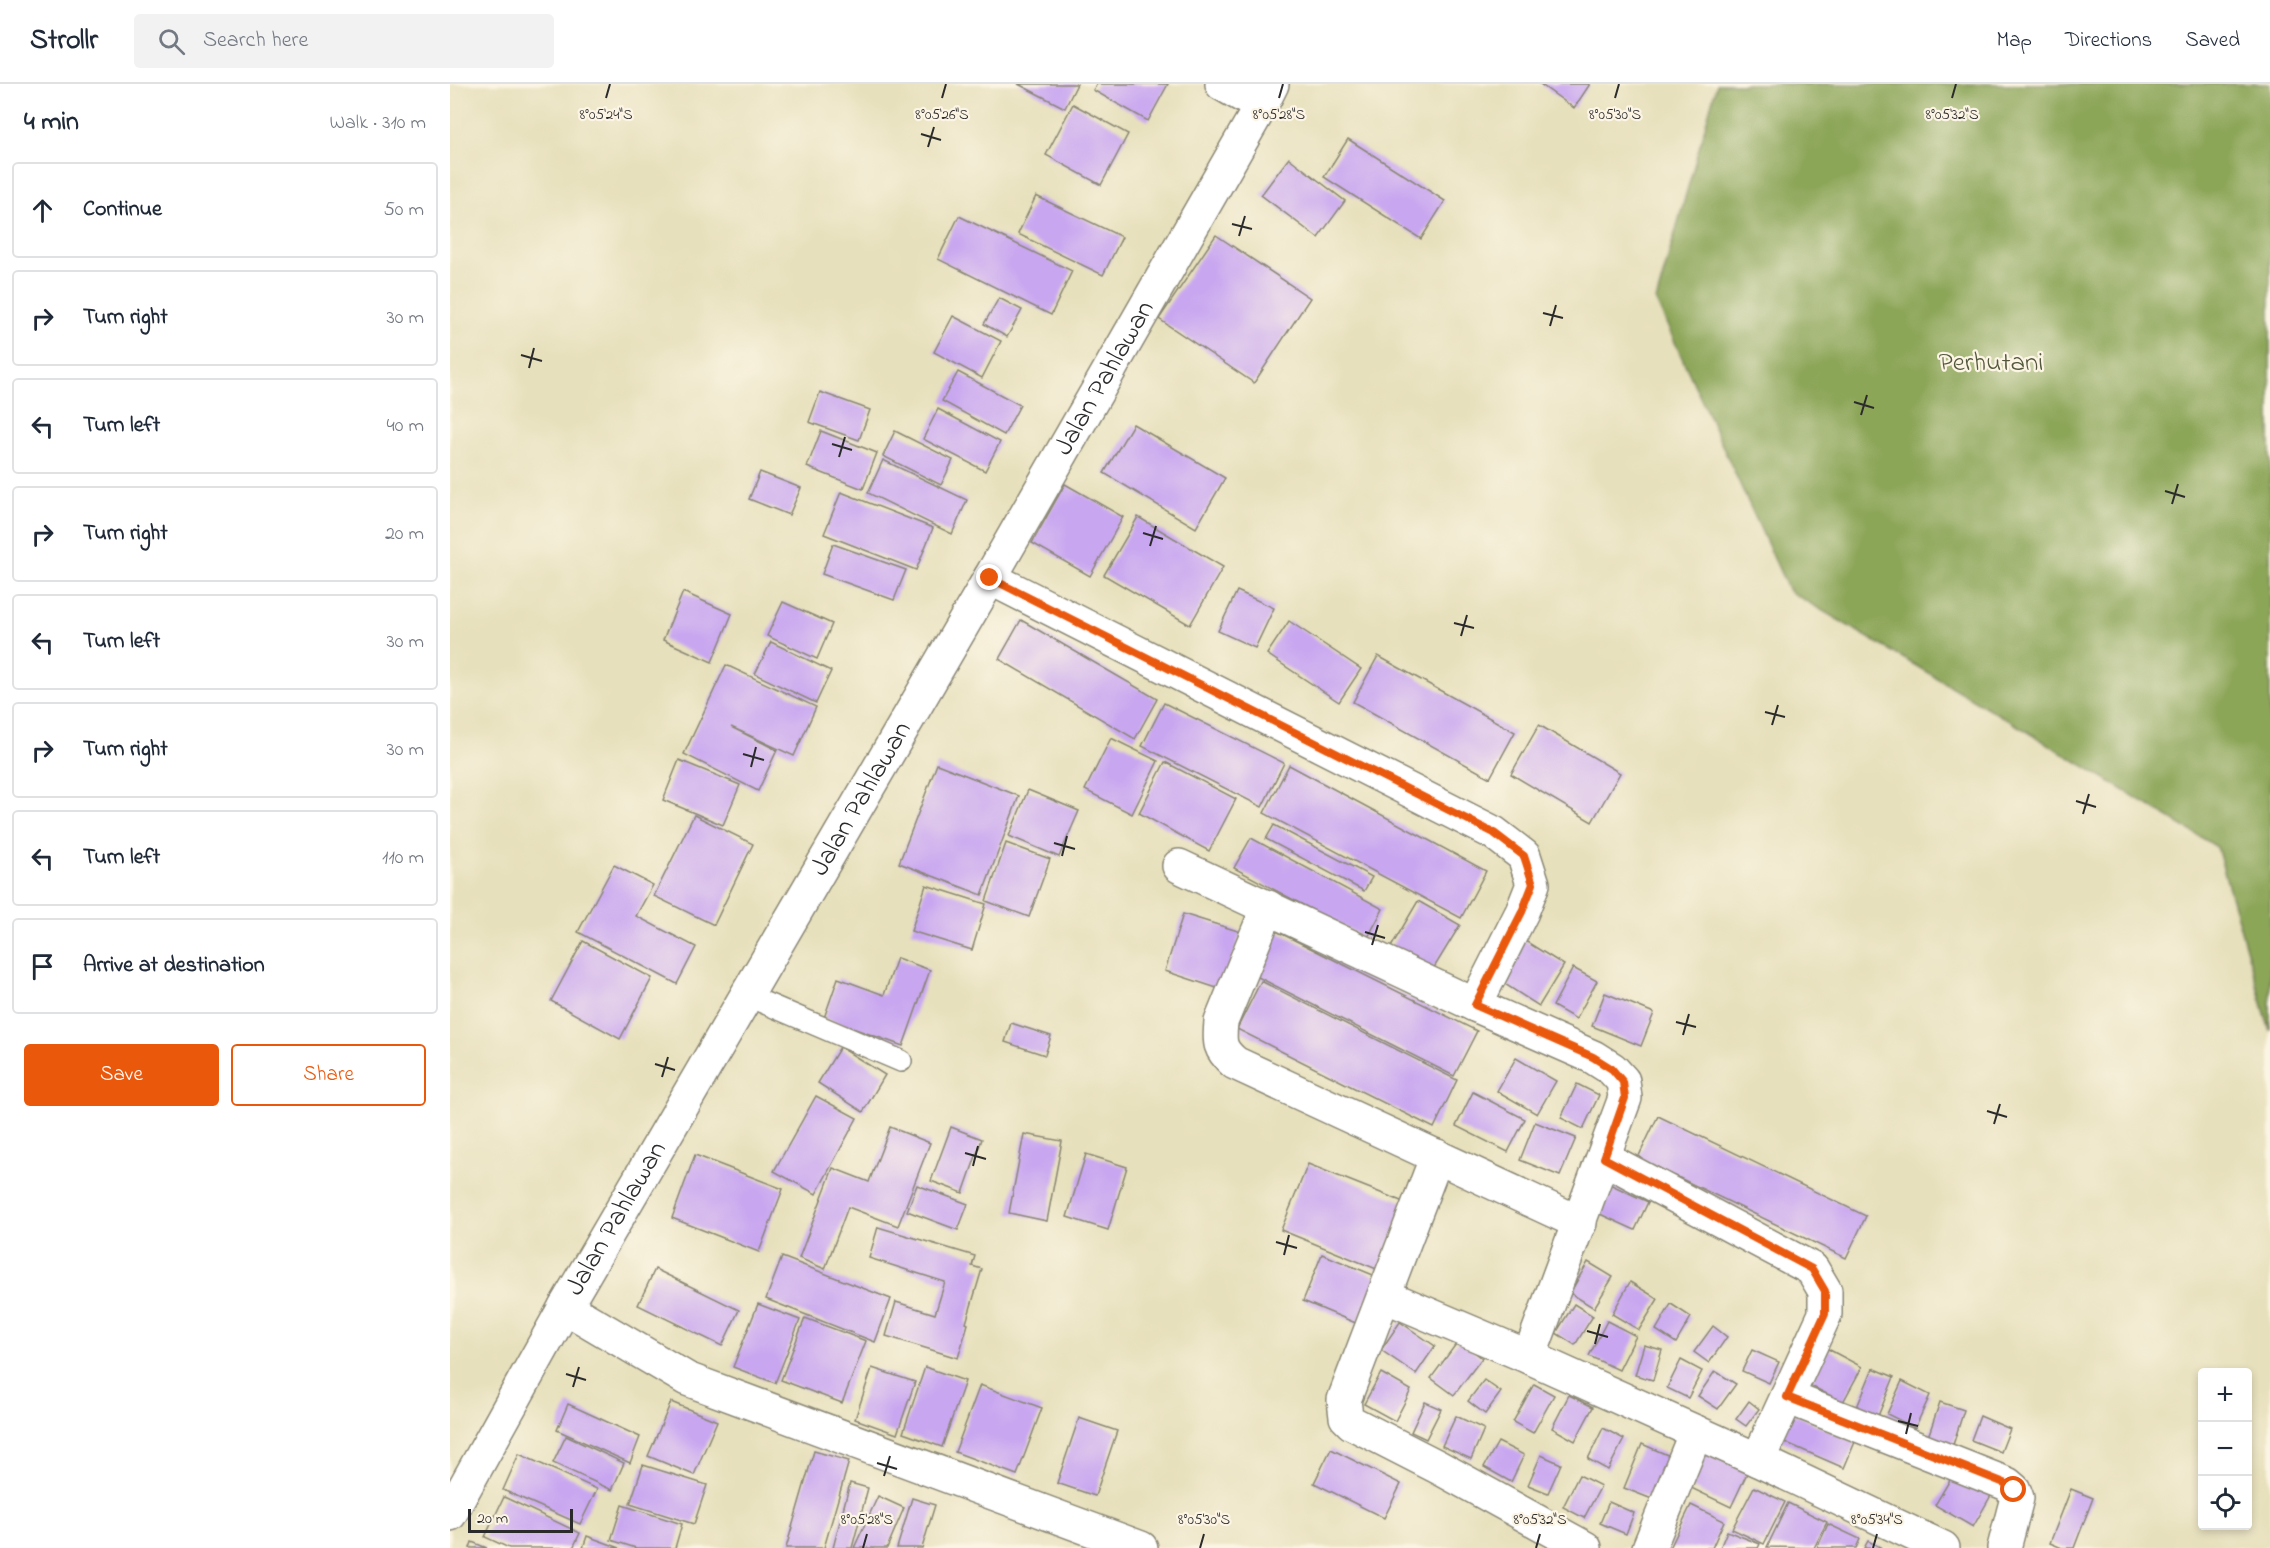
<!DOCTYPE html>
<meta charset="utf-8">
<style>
body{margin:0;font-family:"Indie Flower",sans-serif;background:#f2f2f3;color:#1f2937}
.controls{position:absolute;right:18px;bottom:18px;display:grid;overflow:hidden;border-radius:6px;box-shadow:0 3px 9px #0003}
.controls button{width:54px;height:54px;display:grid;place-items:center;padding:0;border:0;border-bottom:2px solid #e0e1e3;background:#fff;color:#1f2937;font:30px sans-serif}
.scale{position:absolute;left:18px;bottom:15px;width:105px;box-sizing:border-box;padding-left:6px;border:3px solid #2b2b2b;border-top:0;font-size:16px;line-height:21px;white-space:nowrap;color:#2b2b2b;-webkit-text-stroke:4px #fcf5e5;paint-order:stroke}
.stop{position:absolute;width:18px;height:18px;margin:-14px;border:4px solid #ea580c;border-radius:50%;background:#fff}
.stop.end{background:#ea580c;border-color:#fff;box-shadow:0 2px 6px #0008}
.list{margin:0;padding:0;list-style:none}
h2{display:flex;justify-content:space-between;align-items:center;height:78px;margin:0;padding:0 24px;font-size:26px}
h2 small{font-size:20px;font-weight:400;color:#747a83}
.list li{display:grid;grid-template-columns:39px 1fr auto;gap:18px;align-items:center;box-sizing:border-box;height:96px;margin:0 12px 12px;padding:0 12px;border:2px solid #e0e1e3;border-radius:6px}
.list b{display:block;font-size:22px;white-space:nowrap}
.list em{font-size:20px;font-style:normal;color:#747a83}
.actions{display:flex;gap:12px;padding:18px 24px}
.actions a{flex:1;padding:14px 0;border:2px solid #ea580c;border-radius:6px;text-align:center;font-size:21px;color:#ea580c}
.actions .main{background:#ea580c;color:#fff}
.icon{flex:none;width:33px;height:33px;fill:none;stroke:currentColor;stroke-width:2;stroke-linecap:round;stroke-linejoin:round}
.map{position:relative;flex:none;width:1820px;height:1464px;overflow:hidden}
header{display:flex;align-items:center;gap:36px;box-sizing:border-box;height:84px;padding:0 30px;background:#fff;border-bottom:2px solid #e0e1e3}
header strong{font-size:28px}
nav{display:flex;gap:33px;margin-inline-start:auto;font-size:21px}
.search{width:420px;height:54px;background:#f2f2f3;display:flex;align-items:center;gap:15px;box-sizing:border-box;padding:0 21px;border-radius:6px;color:#747a83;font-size:22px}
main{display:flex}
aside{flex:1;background:#fff}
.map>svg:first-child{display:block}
.forest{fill:#8ca658;stroke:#5c6842;stroke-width:1.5}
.building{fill:#c9a7f0}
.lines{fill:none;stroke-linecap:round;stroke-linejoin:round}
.lane-casing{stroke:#898674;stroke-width:24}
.street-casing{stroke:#898674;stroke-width:36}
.highway-casing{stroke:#898674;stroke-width:36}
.lane{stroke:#fff;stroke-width:21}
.street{stroke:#fff;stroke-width:33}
.highway{stroke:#fff;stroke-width:33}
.route{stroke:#ea580c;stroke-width:8}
.ticks{fill:none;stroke:#2b2b2b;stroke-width:2}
.labels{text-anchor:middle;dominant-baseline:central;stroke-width:4.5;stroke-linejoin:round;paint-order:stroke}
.park-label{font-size:27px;fill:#53583c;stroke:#fcf5e5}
.street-label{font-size:27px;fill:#2b2b2b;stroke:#fcf5e5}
.ticks-label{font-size:15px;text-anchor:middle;fill:#2b2b2b;stroke:#fcf5e5;stroke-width:4.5;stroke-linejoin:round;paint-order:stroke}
</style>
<header>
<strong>Strollr</strong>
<div class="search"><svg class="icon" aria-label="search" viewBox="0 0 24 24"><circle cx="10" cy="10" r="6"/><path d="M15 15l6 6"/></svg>Search here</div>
<nav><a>Map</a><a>Directions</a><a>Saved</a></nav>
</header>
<main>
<aside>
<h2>4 min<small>Walk · 310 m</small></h2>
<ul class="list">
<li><svg class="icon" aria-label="ahead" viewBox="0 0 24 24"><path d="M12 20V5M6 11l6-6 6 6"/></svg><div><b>Continue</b></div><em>50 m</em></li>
<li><svg class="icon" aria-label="right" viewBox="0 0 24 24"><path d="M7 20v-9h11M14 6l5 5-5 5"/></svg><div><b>Turn right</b></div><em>30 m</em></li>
<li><svg class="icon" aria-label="left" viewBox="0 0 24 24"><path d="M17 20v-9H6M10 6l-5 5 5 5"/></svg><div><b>Turn left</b></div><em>40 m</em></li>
<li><svg class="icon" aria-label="right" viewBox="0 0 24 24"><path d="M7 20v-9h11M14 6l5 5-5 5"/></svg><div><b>Turn right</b></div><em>20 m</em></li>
<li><svg class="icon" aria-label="left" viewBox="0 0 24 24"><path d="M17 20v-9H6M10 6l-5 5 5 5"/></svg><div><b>Turn left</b></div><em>30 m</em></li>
<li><svg class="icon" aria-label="right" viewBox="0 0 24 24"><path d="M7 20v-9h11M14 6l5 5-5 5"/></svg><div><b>Turn right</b></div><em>30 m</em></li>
<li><svg class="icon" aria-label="left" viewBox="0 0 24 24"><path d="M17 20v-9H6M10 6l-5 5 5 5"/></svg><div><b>Turn left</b></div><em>110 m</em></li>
<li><svg class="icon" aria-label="arrive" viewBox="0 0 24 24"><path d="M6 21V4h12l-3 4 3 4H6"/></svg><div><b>Arrive at destination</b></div></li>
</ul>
<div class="actions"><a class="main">Save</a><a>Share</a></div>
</aside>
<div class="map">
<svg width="1820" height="1464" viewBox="0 0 1820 1464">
<rect width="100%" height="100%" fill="#fcf5e5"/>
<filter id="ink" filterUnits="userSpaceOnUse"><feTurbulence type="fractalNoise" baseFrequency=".0167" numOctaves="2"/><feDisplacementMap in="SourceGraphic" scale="12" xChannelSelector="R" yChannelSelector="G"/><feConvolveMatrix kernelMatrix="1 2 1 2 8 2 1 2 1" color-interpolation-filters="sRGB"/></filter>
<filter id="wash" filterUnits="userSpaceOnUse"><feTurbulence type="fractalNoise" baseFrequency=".008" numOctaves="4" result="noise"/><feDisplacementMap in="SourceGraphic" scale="24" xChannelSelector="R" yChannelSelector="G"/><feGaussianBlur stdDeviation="1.35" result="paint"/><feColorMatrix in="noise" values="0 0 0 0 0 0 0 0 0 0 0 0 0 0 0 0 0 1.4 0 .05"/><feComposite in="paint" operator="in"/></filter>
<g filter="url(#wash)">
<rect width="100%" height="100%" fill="#e7e0bc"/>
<path class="forest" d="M1267 0H1820V947L1767 763 1575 646 1339 507 1206 217Z"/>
<g id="blocks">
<g class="building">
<path d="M568 0H627L615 24Z"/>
<path d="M647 0H718L698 37 643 6Z"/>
<path d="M1090 0H1140L1124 24Z"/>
<path d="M623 20 678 50 651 101 596 71Z"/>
<path d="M898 55 995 117 971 155 874 93Z"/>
<path d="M839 74 895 117 868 154 811 111Z"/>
<path d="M586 112 672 153 653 191 568 150Z"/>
<path d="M509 132 622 187 601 231 488 175Z"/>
<path d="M766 151 860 214 804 299 709 235Z"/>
<path d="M549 214 572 226 557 253 534 240Z"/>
<path d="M503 232 551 257 532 294 484 268Z"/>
<path d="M508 288 570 321 554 351 492 317Z"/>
<path d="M370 308 420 326 409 356 359 338Z"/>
<path d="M488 325 550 358 535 387 473 355Z"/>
<path d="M683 340 775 394 746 444 654 389Z"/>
<path d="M371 347 427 369 413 405 357 383Z"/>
<path d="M445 347 503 376 491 401 433 372Z"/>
<path d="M433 376 517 416 502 450 418 409Z"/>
<path d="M310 388 351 404 339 431 299 415Z"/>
<path d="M615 400 673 433 640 492 582 459Z"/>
<path d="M391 408 483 444 466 486 374 450Z"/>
<path d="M688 433 773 483 740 541 654 491Z"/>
<path d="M383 460 456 486 444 516 372 490Z"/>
<path d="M787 507 824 524 805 564 768 547Z"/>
<path d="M233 508 282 530 262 578 213 556Z"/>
<path d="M333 518 382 540 367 575 317 552Z"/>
<path d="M571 536 707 615 685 655 549 575Z"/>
<path d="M839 537 911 585 889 618 817 570Z"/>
<path d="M321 558 381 587 366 619 305 590Z"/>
<path d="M928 572 1065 648 1040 694 903 618Z"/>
<path d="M276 581 366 623 344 672 281 643 327 666 308 707 234 670Z"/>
<path d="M714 619 834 679 812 723 692 662Z"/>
<path d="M1089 641 1170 689 1142 738 1061 690Z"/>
<path d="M661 654 708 677 682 730 635 706Z"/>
<path d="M229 676 290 701 273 741 213 716Z"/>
<path d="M715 678 786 715 759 767 689 729Z"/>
<path d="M487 680 569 712 532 811 449 779Z"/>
<path d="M839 681 1036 787 1011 834 814 729Z"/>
<path d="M578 706 629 727 609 773 559 752Z"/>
<path d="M244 731 303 760 264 841 204 812Z"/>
<path d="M824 741 922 793 914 807 816 755Z"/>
<path d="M801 754 933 825 917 855 784 784Z"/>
<path d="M556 759 600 775 579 833 536 817Z"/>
<path d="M164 781 203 801 186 832 246 863 227 900 128 848Z"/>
<path d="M476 801 536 820 522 866 461 847Z"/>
<path d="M968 817 1010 841 982 887 941 863Z"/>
<path d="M733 830 791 848 773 906 715 887Z"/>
<path d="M818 843 1027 947 1004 992 796 887Z"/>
<path d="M1072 855 1114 881 1089 922 1047 895Z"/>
<path d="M133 857 202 894 170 955 101 917Z"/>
<path d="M447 874 480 886 453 962 374 934 388 894 434 911Z"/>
<path d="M1123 884 1147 897 1126 935 1103 922Z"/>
<path d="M811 897 1007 996 984 1044 787 945Z"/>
<path d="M1155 909 1204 929 1191 962 1142 942Z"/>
<path d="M561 939 601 952 595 971 555 958Z"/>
<path d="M390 963 435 991 413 1028 368 999Z"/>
<path d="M1066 974 1106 997 1087 1030 1047 1007Z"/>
<path d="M1127 1000 1149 1011 1133 1045 1111 1034Z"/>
<path d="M1023 1008 1075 1035 1058 1068 1006 1042Z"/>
<path d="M366 1012 407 1034 366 1110 324 1087Z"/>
<path d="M1208 1032 1416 1132 1396 1174 1188 1074Z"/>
<path d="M1085 1038 1126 1054 1110 1092 1070 1076Z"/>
<path d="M440 1043 480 1059 448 1142 398 1123 375 1185 349 1174 383 1084 419 1098Z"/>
<path d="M501 1043 532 1055 513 1109 481 1097Z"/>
<path d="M574 1050 612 1057 597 1137 559 1129Z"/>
<path d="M636 1070 677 1083 658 1146 617 1133Z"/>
<path d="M245 1071 333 1105 309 1168 222 1134Z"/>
<path d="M858 1080 956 1119 929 1186 831 1146Z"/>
<path d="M1151 1096 1198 1118 1185 1146 1139 1125Z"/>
<path d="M467 1101 518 1120 508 1146 457 1127Z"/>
<path d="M428 1143 525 1172 522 1182 532 1185 516 1239 518 1240 508 1274 436 1252 446 1218 485 1230 495 1198 419 1174Z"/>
<path d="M872 1170 928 1193 908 1240 853 1217Z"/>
<path d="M332 1173 441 1215 425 1258 316 1215Z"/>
<path d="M1138 1178 1163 1193 1144 1224 1120 1209Z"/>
<path d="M205 1185 289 1226 272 1262 188 1221Z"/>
<path d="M1180 1198 1208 1215 1189 1246 1162 1230Z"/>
<path d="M308 1220 350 1236 325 1299 283 1283Z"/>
<path d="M1124 1220 1143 1232 1125 1261 1106 1249Z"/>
<path d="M1221 1220 1241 1233 1226 1259 1206 1246Z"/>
<path d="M355 1234 416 1257 392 1319 331 1296Z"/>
<path d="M1157 1237 1186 1252 1169 1286 1139 1272Z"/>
<path d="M950 1238 985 1262 966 1290 931 1266Z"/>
<path d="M1263 1242 1277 1253 1259 1279 1244 1268Z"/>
<path d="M1009 1256 1032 1274 1004 1311 981 1294Z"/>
<path d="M1194 1261 1212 1266 1203 1296 1185 1291Z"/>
<path d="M1378 1265 1412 1283 1393 1318 1359 1301Z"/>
<path d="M1302 1266 1329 1278 1319 1299 1292 1287Z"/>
<path d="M1231 1276 1252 1287 1238 1314 1217 1304Z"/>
<path d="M475 1283 515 1297 492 1363 453 1349Z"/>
<path d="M422 1284 465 1298 447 1350 405 1335Z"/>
<path d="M1423 1284 1444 1293 1428 1332 1407 1323Z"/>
<path d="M1265 1287 1286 1300 1268 1325 1248 1312Z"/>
<path d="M931 1289 961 1306 945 1337 914 1320Z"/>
<path d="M1034 1296 1051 1308 1035 1330 1018 1317Z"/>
<path d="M1452 1297 1480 1311 1465 1344 1437 1330Z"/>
<path d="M1084 1300 1104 1311 1083 1349 1063 1338Z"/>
<path d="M530 1301 592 1324 567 1391 505 1368Z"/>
<path d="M1119 1311 1143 1323 1125 1357 1102 1344Z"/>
<path d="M1299 1317 1309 1325 1296 1342 1286 1335Z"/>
<path d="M221 1318 267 1337 244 1391 198 1372Z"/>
<path d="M975 1318 991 1325 976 1355 961 1348Z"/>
<path d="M1490 1318 1514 1326 1503 1361 1478 1353Z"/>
<path d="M118 1320 190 1353 180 1379 107 1346Z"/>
<path d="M1341 1329 1405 1358 1394 1384 1330 1356Z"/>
<path d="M1006 1332 1034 1345 1021 1375 992 1362Z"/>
<path d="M1530 1332 1560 1345 1551 1368 1521 1356Z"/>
<path d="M629 1334 667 1347 645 1412 607 1399Z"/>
<path d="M1153 1344 1174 1355 1158 1386 1138 1375Z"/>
<path d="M116 1352 174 1379 162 1406 103 1379Z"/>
<path d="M1048 1358 1074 1371 1061 1398 1034 1383Z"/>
<path d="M1192 1360 1229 1376 1212 1419 1174 1404Z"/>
<path d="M881 1365 951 1400 934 1434 864 1399Z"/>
<path d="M364 1367 399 1377 378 1450 374 1464H336Z"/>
<path d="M1257 1367 1298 1387 1281 1423 1239 1403Z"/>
<path d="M69 1370 147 1405 130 1440 53 1406Z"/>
<path d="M1091 1371 1111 1380 1098 1409 1078 1401Z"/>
<path d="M193 1381 257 1401 244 1440 180 1420Z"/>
<path d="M1507 1384 1544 1406 1523 1443 1485 1421Z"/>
<path d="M1129 1391 1151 1402 1134 1434 1113 1423Z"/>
<path d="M400 1399 418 1404 402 1464H383Z"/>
<path d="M1304 1403 1335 1418 1314 1460 1282 1445Z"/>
<path d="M1621 1405 1643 1414 1624 1464H1612L1600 1459Z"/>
<path d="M428 1412 454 1424 437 1464H404Z"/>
<path d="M54 1413 130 1449 123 1464H59L35 1453Z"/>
<path d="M462 1414 485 1421 472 1464H447Z"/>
<path d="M1159 1418 1184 1429 1176 1450 1150 1439Z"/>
<path d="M1338 1419 1377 1438 1364 1464 1317 1463Z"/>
<path d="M172 1421 232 1440 225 1464H186L161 1456Z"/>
<path d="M1241 1421 1274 1437 1262 1464H1220Z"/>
<path d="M1378 1440 1410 1455 1406 1464H1367Z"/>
<path d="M1277 1447 1310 1460 1308 1464H1270Z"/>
<path d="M137 1452 170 1464H133Z"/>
<path d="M1418 1457 1432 1464H1414Z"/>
<path d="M22 1458 37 1464H20Z"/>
</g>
</g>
</g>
<g filter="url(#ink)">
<use href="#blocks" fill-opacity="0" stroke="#898674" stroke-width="1.5"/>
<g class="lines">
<defs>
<path id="lane" d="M296 911 451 977"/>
<g id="street">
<path d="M772 0 811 22"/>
<path d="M540 494 1044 749 1074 772 1083 800 1072 828 1025 921"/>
<path d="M729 782 1025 921 1143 973 1162 985 1173 997 1175 1014 1079 1273"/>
<path d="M818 823 771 938C769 959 769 965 785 979L1130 1139"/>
<path d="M987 1072 894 1316 896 1333 902 1339 988 1383 1135 1464"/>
<path d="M1154 1074 1362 1185 1375 1207V1230L1308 1376"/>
<path d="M935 1212 1079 1273 1308 1376 1493 1464"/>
<path d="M115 1223 237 1295 691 1464"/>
<path d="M1337 1313 1557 1400 1564 1406 1567 1414 1554 1464"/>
<path d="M1199 1464 1246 1348"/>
</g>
<g id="highway">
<path id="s1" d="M0 1430 115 1223 540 494 811 22 822 0"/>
</g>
</defs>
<use href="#lane" class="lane-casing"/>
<use href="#street" class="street-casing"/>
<use href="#highway" class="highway-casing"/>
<use href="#lane" class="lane"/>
<use href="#street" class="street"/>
<use href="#highway" class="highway"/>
</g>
</g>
<g class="lines" filter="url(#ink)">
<path class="route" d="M540 494 1044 749 1074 772 1083 800 1072 828 1025 921 1143 973 1162 985 1173 998 1175 1014 1154 1074 1362 1185 1375 1207V1230L1337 1313 1557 1400 1564 1406"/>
</g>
<path class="ticks" d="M156 14 160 0M492 14 496 0M829 14 833 0M1165 14 1169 0M1502 14 1506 0M471 50 491 56M478 63 484 43M782 140 802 145M789 152 795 132M1093 229 1113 234M1100 242 1106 221M71 271 92 277M79 284 84 264M1404 318 1424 324M1411 331 1417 311M382 360 402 366M389 373 395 353M1715 407 1735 413M1722 420 1728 400M693 449 713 455M700 462 706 442M1004 539 1024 544M1011 552 1017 531M1315 628 1335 633M1322 641 1328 621M293 670 314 676M301 683 306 663M1626 717 1646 723M1633 730 1639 710M604 759 625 765M612 772 617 752M915 848 935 854M922 861 928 841M1226 938 1246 943M1233 951 1239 930M205 980 225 986M212 993 218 973M1537 1027 1557 1033M1544 1040 1550 1020M515 1069 536 1075M523 1082 528 1062M826 1158 847 1164M834 1171 839 1151M1137 1247 1158 1253M1145 1260 1150 1240M116 1290 136 1296M123 1303 129 1283M1448 1337 1468 1342M1456 1350 1461 1329M427 1379 447 1385M434 1392 440 1372M413 1464 417 1450M750 1464 754 1450M1086 1464 1090 1450M1423 1464 1427 1450"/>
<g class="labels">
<g class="park-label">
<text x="1541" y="279">Perhutani</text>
</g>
<g class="street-label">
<text stroke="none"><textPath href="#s1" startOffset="1311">Jalan Pahlawan</textPath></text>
<text stroke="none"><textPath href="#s1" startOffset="825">Jalan Pahlawan</textPath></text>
<text stroke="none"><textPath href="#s1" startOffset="339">Jalan Pahlawan</textPath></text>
</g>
</g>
<g class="ticks-label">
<text x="156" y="35">8°05'24"S</text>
<text x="492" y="35">8°05'26"S</text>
<text x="829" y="35">8°05'28"S</text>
<text x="1165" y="35">8°05'30"S</text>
<text x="1502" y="35">8°05'32"S</text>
<text x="417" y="1440">8°05'28"S</text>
<text x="754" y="1440">8°05'30"S</text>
<text x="1090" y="1440">8°05'32"S</text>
<text x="1427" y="1440">8°05'34"S</text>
</g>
</svg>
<div class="controls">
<button>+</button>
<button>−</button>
<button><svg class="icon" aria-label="locate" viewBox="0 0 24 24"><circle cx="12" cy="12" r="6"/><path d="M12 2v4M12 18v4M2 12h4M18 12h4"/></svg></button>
</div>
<div class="scale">20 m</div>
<div class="stop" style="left:1564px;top:1406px"></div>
<div class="stop end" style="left:540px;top:494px"></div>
</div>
</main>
